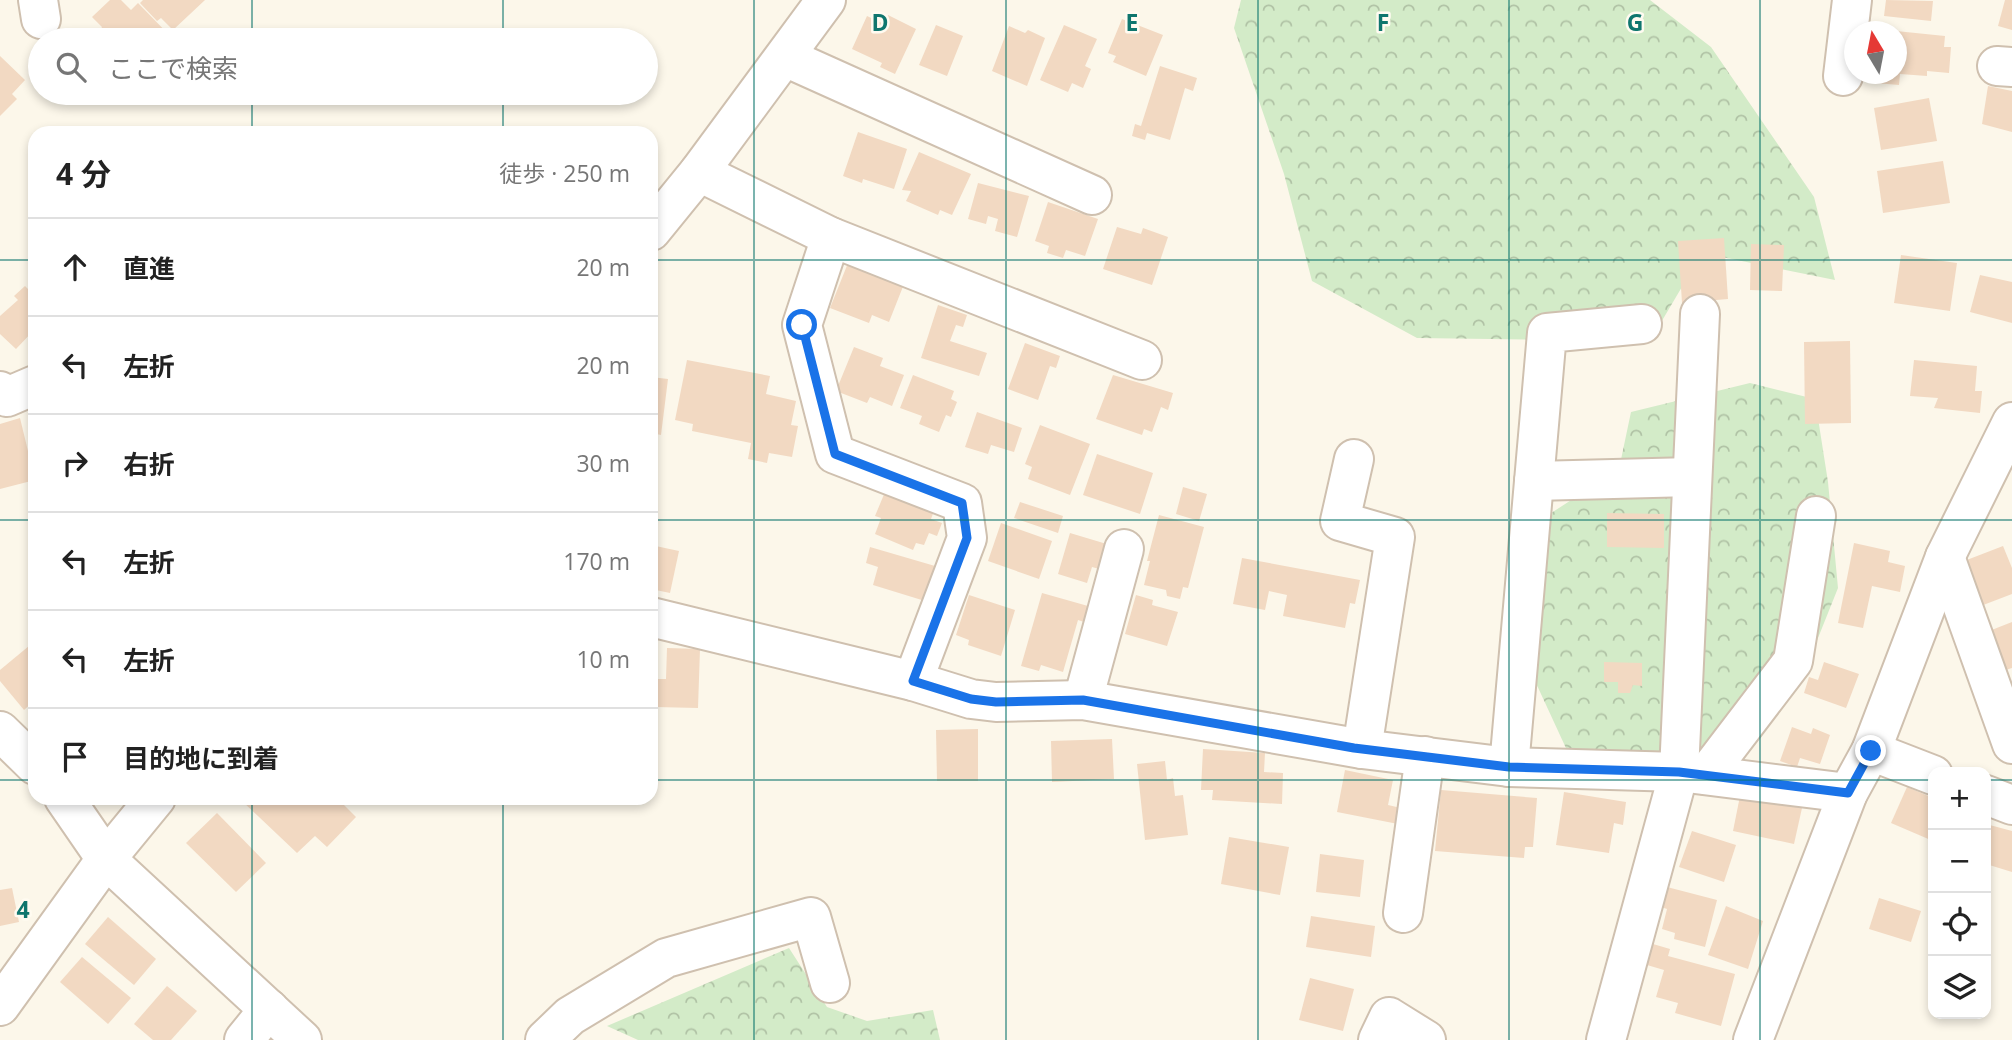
<!DOCTYPE html>
<html lang="ja">
<meta charset="utf-8">
<style>
body{margin:0;font-family:"Open Sans","Noto Sans JP",sans-serif;background:#f6f6f6;color:#222}
.controls{position:absolute;right:21px;bottom:21px;display:grid;overflow:hidden;border-radius:14px;box-shadow:0 4px 10px #0003}
.controls button{width:63px;height:63px;display:grid;place-items:center;padding:0;border:0;border-bottom:2px solid #e0e0e0;background:#fff;color:#222;font:35px sans-serif}
.compass{position:absolute;left:1844px;top:21px;width:63px;height:63px;border-radius:50%;background:#fff;box-shadow:0 4px 10px #0003;rotate:350deg}
.stop{position:absolute;width:21px;height:21px;margin:-16px;border:5px solid #1a73e8;border-radius:50%;background:#fff}
.stop.end{background:#1a73e8;border-color:#fff;box-shadow:0 2px 7px #0008}
.list{margin:0;padding:0;list-style:none}
h2{display:flex;justify-content:space-between;align-items:center;height:91px;margin:0;padding:0 28px;font-size:30px}
h2 small{font-size:23px;font-weight:400;color:#767676}
.list li{display:grid;grid-template-columns:46px 1fr auto;gap:21px;align-items:center;box-sizing:border-box;height:98px;padding:0 28px;border-top:2px solid #e0e0e0}
.list b{display:block;font-size:26px;white-space:nowrap}
.list em{font-size:23px;font-style:normal;color:#767676}
.icon{flex:none;width:38px;height:38px;fill:none;stroke:currentColor;stroke-width:2;stroke-linecap:round;stroke-linejoin:round}
.map{position:relative;flex:none;width:2012px;height:1040px;overflow:hidden}
.search{position:absolute;background:#fff;box-shadow:0 4px 10px #0003;left:28px;top:28px;width:630px;height:77px;display:flex;align-items:center;gap:18px;box-sizing:border-box;padding:0 24px;border-radius:38px;color:#767676;font-size:26px}
.panel{position:absolute;background:#fff;box-shadow:0 4px 10px #0003;left:28px;top:126px;width:630px;height:679px;border-radius:21px}
.map>svg:first-child{display:block}
.forest{fill:url(#forest-crowns)}
.building{fill:#f2d9c2}
.lines{fill:none;stroke-linecap:round;stroke-linejoin:round}
.minor-casing{stroke:#cfc0af;stroke-width:42}
.minor{stroke:#fff;stroke-width:38}
.route{stroke:#1a73e8;stroke-width:9}
.grid{fill:none;stroke:#0f766e;stroke-width:2;stroke-opacity:0.55}
.grid-label{font-size:23px;text-anchor:middle;font-weight:bold;fill:#0f766e;stroke:#fffbf1;stroke-width:5;stroke-linejoin:round;paint-order:stroke}
</style>
<div class="map">
<svg width="2012" height="1040" viewBox="0 0 2012 1040">
<defs>
<pattern id="forest-crowns" width="20" height="18" patternUnits="userSpaceOnUse" patternTransform="scale(1.75)"><rect width="20" height="18" fill="#d3ebc8"/><path d="M2 6a3 3 0 1 1 6 0M12 15a3 3 0 1 1 6 0" fill="none" stroke="#b0c2a5"/></pattern>
</defs>
<rect width="100%" height="100%" fill="#fcf7ea"/>
<g class="forest">
<path d="M1241 0H1650L1711 47 1814 197 1835 280 1702 253 1650 341 1417 338 1312 281 1284 174 1234 28Z"/>
<path d="M1750 383 1815 399 1828 482 1838 588 1808 663 1715 770 1571 759 1529 668 1542 519 1619 469 1631 412Z"/>
<path d="M789 948 827 1007 867 1021 933 1010 940 1040H638L607 1026Z"/>
</g>
<g class="building">
<path d="M110 0H121L131 10 138 3 174 40H103L98 35 102 27 92 17Z"/>
<path d="M143 0H205L173 30 161 18 157 21 140 3Z"/>
<path d="M1886 0 1933 1 1931 21 1884 16Z"/>
<path d="M2005 0H2012V30L1998 26Z"/>
<path d="M888 15 916 29 895 74 880 67 882 63 852 49 867 16 884 24Z"/>
<path d="M1122 19 1163 35 1146 76 1113 62 1116 56 1108 53Z"/>
<path d="M936 25 963 36 947 76 919 65Z"/>
<path d="M1064 25 1097 39 1085 66 1091 69 1083 88 1072 83 1068 92 1040 80Z"/>
<path d="M1009 26 1025 33 1028 30 1045 38 1027 86 992 71Z"/>
<path d="M1896 31 1945 36 1944 47H1951L1949 73 1927 71V76L1900 74 1899 85 1875 83 1876 74H1896Z"/>
<path d="M0 56 25 80 12 94 17 99 0 116Z"/>
<path d="M1160 66 1197 78 1193 91 1185 88 1170 140 1147 133 1145 140 1132 136 1135 124 1141 126Z"/>
<path d="M1988 86 2012 91V132L1982 124Z"/>
<path d="M1929 98 1937 141 1881 150 1874 108Z"/>
<path d="M858 132 907 149 894 189 863 179 862 183 843 176Z"/>
<path d="M919 152 971 174 952 215 940 210 938 215 906 201 911 191 902 190Z"/>
<path d="M1943 161 1950 203 1883 213 1877 171Z"/>
<path d="M978 183 1029 196 1017 237 995 231 998 219 988 216 986 224 968 219Z"/>
<path d="M1048 202 1098 219 1085 256 1066 250 1063 258 1047 253 1049 246 1035 241Z"/>
<path d="M1117 227 1141 234 1143 228 1168 237 1152 285 1103 269Z"/>
<path d="M1724 238 1728 299 1682 303 1678 241Z"/>
<path d="M1751 244 1784 245 1782 291 1750 290Z"/>
<path d="M1901 255 1957 263 1950 311 1894 303Z"/>
<path d="M848 263 904 284 889 322 872 315 869 323 830 308Z"/>
<path d="M1980 275 2012 282V323L1970 312Z"/>
<path d="M25 286 35 296V329L16 349 0 334V316L18 300 14 296Z"/>
<path d="M938 305 967 315 963 327 956 325 950 341 987 353 979 376 921 358Z"/>
<path d="M1850 341 1851 423 1805 424 1804 342Z"/>
<path d="M1025 343 1060 356 1056 368 1050 366 1038 400 1008 389Z"/>
<path d="M854 347 883 358 880 366 904 375 892 406 870 397 867 403 836 391Z"/>
<path d="M687 360 770 376 766 394 796 401 791 425 798 426 792 457 769 453 767 463 748 459 751 443 692 431 693 424 675 420Z"/>
<path d="M1914 360 1977 366 1975 391H1982L1980 413 1934 408 1938 398 1910 396Z"/>
<path d="M913 375 954 391 951 399 957 402 951 417 946 415 939 432 919 424 922 416 900 408Z"/>
<path d="M1113 375 1173 393 1168 410 1161 407 1152 432 1144 429 1142 435 1096 419Z"/>
<path d="M651 377 668 379 661 435 651 433Z"/>
<path d="M977 412 1022 428 1014 452 991 445 988 454 965 447Z"/>
<path d="M20 418 35 480 0 489V424Z"/>
<path d="M1040 425 1090 444 1070 495 1028 479 1032 467 1025 464Z"/>
<path d="M1097 454 1153 473 1140 514 1083 495Z"/>
<path d="M1183 487 1207 494 1199 521 1176 514Z"/>
<path d="M885 492 934 511 931 519 942 523 937 536 929 533 924 545 916 543 913 550 875 534 881 518 875 516Z"/>
<path d="M1020 502 1063 516 1058 533 1014 518Z"/>
<path d="M1607 513 1664 514V548L1607 547Z"/>
<path d="M1159 515 1204 527 1188 588 1183 587 1180 599 1167 596 1166 590 1144 585 1150 561H1147Z"/>
<path d="M1001 523 1052 541 1039 579 988 561Z"/>
<path d="M1070 533 1110 545 1103 570 1092 567 1087 583 1058 574Z"/>
<path d="M1854 543 1890 551 1888 562 1905 566 1900 592 1872 586 1863 628 1838 623Z"/>
<path d="M651 545 679 551 670 593 651 589Z"/>
<path d="M2003 546 2012 568V594L1978 607 1959 563Z"/>
<path d="M870 547 935 566 925 601 873 585 878 567 866 563Z"/>
<path d="M1242 558 1360 580 1355 604 1350 603 1345 628 1283 616 1287 595 1269 591 1265 610 1233 604Z"/>
<path d="M1042 593 1088 606 1084 622 1078 620 1063 672 1041 665 1039 671 1021 666Z"/>
<path d="M969 595 1015 610 1001 656 968 645 969 640 956 635Z"/>
<path d="M1136 595 1153 600 1152 605 1178 612 1167 646 1125 634Z"/>
<path d="M2012 622V668L1999 672 1984 633Z"/>
<path d="M35 641V700L24 710 0 681V670Z"/>
<path d="M667 648 700 649 698 708 655 707 656 679H666Z"/>
<path d="M1604 662 1642 663V686L1633 685 1630 693H1618V682H1604Z"/>
<path d="M1824 662 1859 674 1846 708 1804 693 1809 677 1818 680Z"/>
<path d="M1792 727 1811 734 1813 728 1830 735 1820 764 1800 758 1797 767 1780 761Z"/>
<path d="M978 729V781H937L936 730Z"/>
<path d="M1112 739 1114 779 1052 782 1051 741Z"/>
<path d="M1203 749 1265 753 1264 772 1283 773 1282 804 1212 800 1213 790H1201Z"/>
<path d="M1165 761 1167 780 1173 778 1175 796 1183 795 1188 835 1145 840 1137 764Z"/>
<path d="M1345 770 1393 780 1388 805 1401 808 1398 824 1337 812Z"/>
<path d="M1907 787 1933 798V841L1891 823Z"/>
<path d="M1441 790 1537 798 1533 847H1525L1524 858 1435 851Z"/>
<path d="M1564 792 1626 802 1623 825 1614 823 1609 853 1556 845Z"/>
<path d="M1740 796 1802 808 1794 844 1733 831Z"/>
<path d="M245 798H337L356 817 327 847 315 836 297 853 242 801Z"/>
<path d="M217 813 266 863 236 892 186 843Z"/>
<path d="M1986 824 2012 831V872L1986 864Z"/>
<path d="M1692 831 1736 845 1724 882 1679 867Z"/>
<path d="M1229 837 1289 847 1280 895 1221 884Z"/>
<path d="M1320 854 1364 860 1360 897 1316 892Z"/>
<path d="M1667 887 1717 900 1705 947 1674 939 1675 933 1662 929 1667 909 1661 907Z"/>
<path d="M12 888 19 922 0 926V890Z"/>
<path d="M1879 898 1921 911 1911 942 1869 929Z"/>
<path d="M1726 906 1763 921 1748 969 1708 955Z"/>
<path d="M1311 916 1375 926 1371 957 1306 947Z"/>
<path d="M108 917 156 959 134 985 85 944Z"/>
<path d="M1653 944 1670 949 1668 956 1735 974 1721 1026 1675 1013 1678 1003 1656 997 1664 970 1647 965Z"/>
<path d="M82 957 131 998 108 1024 60 982Z"/>
<path d="M1310 978 1354 989 1343 1031 1299 1020Z"/>
<path d="M167 986 197 1011 171 1040H153L134 1024Z"/>
</g>
<g class="lines">
<defs>
<g id="minor">
<path d="M38 0 41 19"/>
<path d="M785 57 1092 195"/>
<path d="M1997 66 2012 67"/>
<path d="M1843 76 1852 0"/>
<path d="M699 172 831 237 1142 360"/>
<path d="M651 231 699 172 826 0"/>
<path d="M831 237 802 325 835 454 962 503 967 538 913 681"/>
<path d="M0 391 7 397 35 385"/>
<path d="M1354 459 1340 521 1395 537 1362 749"/>
<path d="M1534 481 1692 477"/>
<path d="M1945 557 2012 744"/>
<path d="M651 617 913 681 971 699 996 702 1083 700 1362 749 1509 767 1679 772 1848 793"/>
<path d="M1083 700 1124 549"/>
<path d="M0 731 35 765"/>
<path d="M1871 751 1933 775"/>
<path d="M1509 767 1547 333 1642 324"/>
<path d="M1706 775 1793 661 1816 516"/>
<path d="M1986 795 2012 805"/>
<path d="M64 798 106 859 302 1040"/>
<path d="M1403 913 1425 756"/>
<path d="M0 1006 106 859 156 798"/>
<path d="M244 1040 269 1009"/>
<path d="M545 1040 570 1016 666 958 811 917 830 983"/>
<path d="M1378 1040 1389 1017 1426 1040"/>
<path d="M1606 1040 1679 772 1700 314"/>
<path d="M1753 1040 1848 793 1871 751 1945 557 2012 422"/>
</g>
</defs>
<use href="#minor" class="minor-casing"/>
<use href="#minor" class="minor"/>
</g>
<g class="lines">
<path class="route" d="M802 325 835 454 962 503 967 538 913 681 971 699 996 702 1083 700 1354 748 1509 767 1679 772 1848 793 1871 751"/>
</g>
<path class="grid" d="M252 0V40M503 0V40M754 0V1040M1006 0V1040M1258 0V1040M1509 0V1040M1760 0V1040M252 93V133M503 93V133M0 260H35M651 260H2012M0 520H35M651 520H2012M0 780H35M651 780H1933M1986 780H2012M252 798V1040M503 798V1040"/>
<g class="grid-label">
<text x="880" y="31">D</text>
<text x="1132" y="31">E</text>
<text x="1383" y="31">F</text>
<text x="1635" y="31">G</text>
<text x="23" y="918">4</text>
</g>
</svg>
<div class="controls">
<button>+</button>
<button>−</button>
<button><svg class="icon" aria-label="locate" viewBox="0 0 24 24"><circle cx="12" cy="12" r="6"/><path d="M12 2v4M12 18v4M2 12h4M18 12h4"/></svg></button>
<button><svg class="icon" aria-label="layers" viewBox="0 0 24 24"><path d="M12 4l9 5-9 5-9-5zM3 14l9 5 9-5"/></svg></button>
</div>
<svg class="compass" viewBox="-18 -18 36 36"><path d="M0-13l5 13h-10z" fill="#e53935"/><path d="M0 13l5-13h-10z" fill="#767676"/></svg>
<div class="stop" style="left:802px;top:325px"></div>
<div class="stop end" style="left:1871px;top:751px"></div>
<div class="search"><svg class="icon" aria-label="search" viewBox="0 0 24 24"><circle cx="10" cy="10" r="6"/><path d="M15 15l6 6"/></svg>ここで検索</div>
<section class="panel">
<h2>4 分<small>徒歩 · 250 m</small></h2>
<ul class="list">
<li><svg class="icon" aria-label="ahead" viewBox="0 0 24 24"><path d="M12 20V5M6 11l6-6 6 6"/></svg><div><b>直進</b></div><em>20 m</em></li>
<li><svg class="icon" aria-label="left" viewBox="0 0 24 24"><path d="M17 20v-9H6M10 6l-5 5 5 5"/></svg><div><b>左折</b></div><em>20 m</em></li>
<li><svg class="icon" aria-label="right" viewBox="0 0 24 24"><path d="M7 20v-9h11M14 6l5 5-5 5"/></svg><div><b>右折</b></div><em>30 m</em></li>
<li><svg class="icon" aria-label="left" viewBox="0 0 24 24"><path d="M17 20v-9H6M10 6l-5 5 5 5"/></svg><div><b>左折</b></div><em>170 m</em></li>
<li><svg class="icon" aria-label="left" viewBox="0 0 24 24"><path d="M17 20v-9H6M10 6l-5 5 5 5"/></svg><div><b>左折</b></div><em>10 m</em></li>
<li><svg class="icon" aria-label="arrive" viewBox="0 0 24 24"><path d="M6 21V4h12l-3 4 3 4H6"/></svg><div><b>目的地に到着</b></div></li>
</ul>
</section>
</div>
